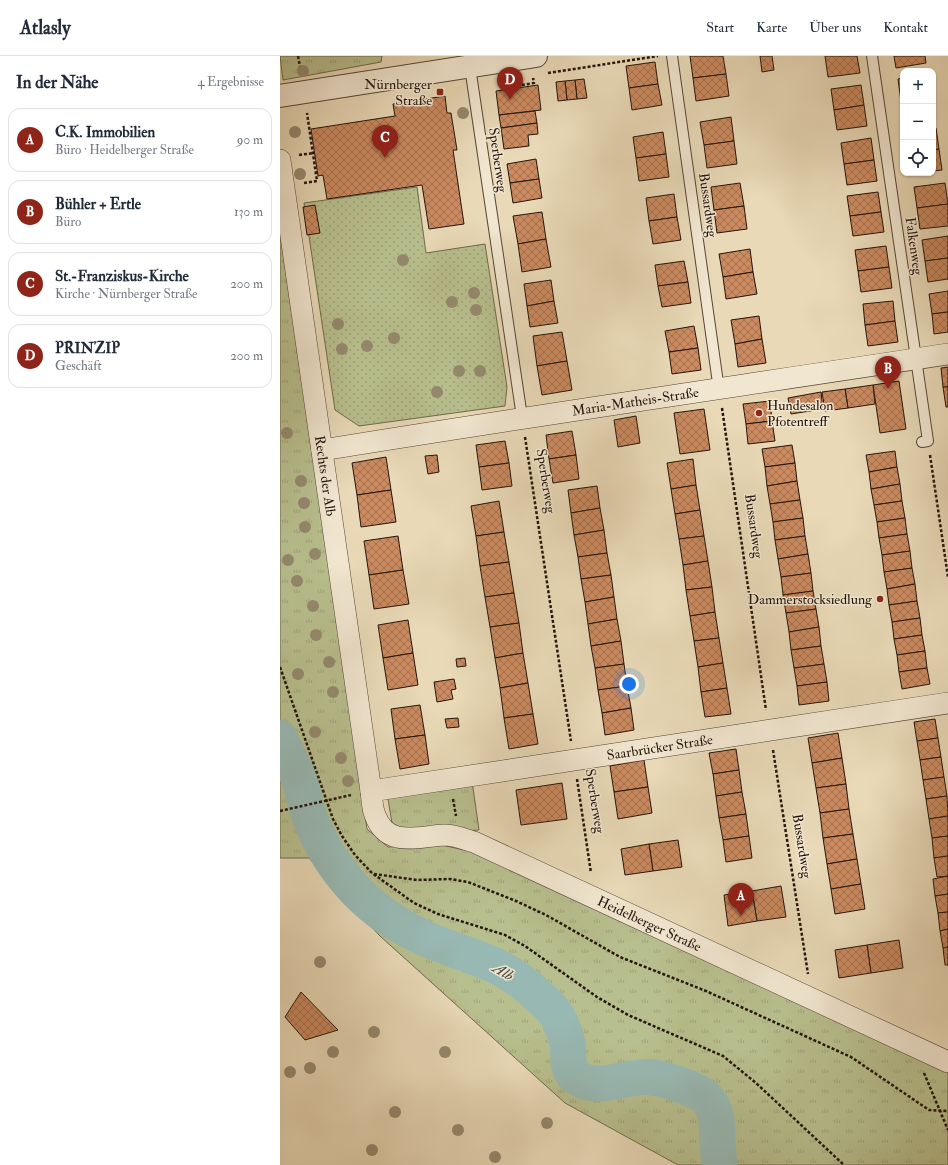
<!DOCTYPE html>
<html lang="de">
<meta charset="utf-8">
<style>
body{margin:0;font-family:"IM FELL Double Pica",serif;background:#f6f6f7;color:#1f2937}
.controls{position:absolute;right:12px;top:12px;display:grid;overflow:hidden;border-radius:8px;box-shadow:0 1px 3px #0004}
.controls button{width:36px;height:36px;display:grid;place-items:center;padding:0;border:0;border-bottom:1px solid #e0e1e3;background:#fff;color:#1f2937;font:20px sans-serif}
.you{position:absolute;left:349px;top:628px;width:14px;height:14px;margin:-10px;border:3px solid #fff;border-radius:50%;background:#1a73e8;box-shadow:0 0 0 6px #1a73e833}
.badge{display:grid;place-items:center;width:26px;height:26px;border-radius:50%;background:#8f2418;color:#fff;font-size:13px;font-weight:700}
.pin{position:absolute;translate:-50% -33px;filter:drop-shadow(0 1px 2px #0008)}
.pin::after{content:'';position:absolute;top:21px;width:14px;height:12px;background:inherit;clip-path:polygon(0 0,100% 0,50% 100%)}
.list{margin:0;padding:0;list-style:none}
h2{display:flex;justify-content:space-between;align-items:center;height:52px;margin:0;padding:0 16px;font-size:17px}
h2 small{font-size:13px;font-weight:400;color:#747a83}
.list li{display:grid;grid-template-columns:26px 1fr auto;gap:12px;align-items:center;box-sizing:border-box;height:64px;margin:0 8px 8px;padding:0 8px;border:1px solid #e0e1e3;border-radius:12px}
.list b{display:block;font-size:15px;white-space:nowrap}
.list p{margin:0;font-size:13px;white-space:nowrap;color:#747a83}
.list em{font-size:13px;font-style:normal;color:#747a83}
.icon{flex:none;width:22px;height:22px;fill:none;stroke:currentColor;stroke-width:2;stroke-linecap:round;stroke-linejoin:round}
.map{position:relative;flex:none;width:668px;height:1109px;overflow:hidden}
header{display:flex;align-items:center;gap:24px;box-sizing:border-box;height:56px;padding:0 20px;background:#fff;border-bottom:1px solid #e0e1e3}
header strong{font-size:19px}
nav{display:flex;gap:22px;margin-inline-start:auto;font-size:14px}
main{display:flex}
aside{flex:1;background:#fff}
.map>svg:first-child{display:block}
.park{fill:url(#park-tufts);stroke:#6e6a4c}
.garden{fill:url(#garden-dots);stroke:#6e6a4c}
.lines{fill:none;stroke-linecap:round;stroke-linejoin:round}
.river{stroke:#98b9b3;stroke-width:36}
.building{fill:url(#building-cross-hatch);stroke:#23140b}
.service-casing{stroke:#544536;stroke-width:12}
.minor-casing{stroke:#544536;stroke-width:22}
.tertiary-casing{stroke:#544536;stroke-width:24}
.path{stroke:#23140b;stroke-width:2.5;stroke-dasharray:3 2;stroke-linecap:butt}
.service{stroke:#f1e6d0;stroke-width:10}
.minor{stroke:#f1e6d0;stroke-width:21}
.tertiary{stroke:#f1e6d0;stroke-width:22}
.tree{fill:#95896e}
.poi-dot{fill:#8f2418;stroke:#f1e6d0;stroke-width:1.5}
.labels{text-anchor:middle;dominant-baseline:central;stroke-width:3;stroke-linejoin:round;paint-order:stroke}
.poi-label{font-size:14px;fill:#23140b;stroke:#f1e6d0;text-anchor:end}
.street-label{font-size:14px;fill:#23140b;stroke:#f1e6d0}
.water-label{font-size:15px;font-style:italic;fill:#4c4e46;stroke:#f1e6d0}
</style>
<header>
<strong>Atlasly</strong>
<nav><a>Start</a><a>Karte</a><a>Über uns</a><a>Kontakt</a></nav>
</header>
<main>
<aside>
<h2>In der Nähe<small>4 Ergebnisse</small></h2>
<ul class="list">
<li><span class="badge">A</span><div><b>C.K. Immobilien</b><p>Büro · Heidelberger Straße</p></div><em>90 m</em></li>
<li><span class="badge">B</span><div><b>Bühler + Ertle</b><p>Büro</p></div><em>130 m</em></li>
<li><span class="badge">C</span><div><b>St.-Franziskus-Kirche</b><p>Kirche · Nürnberger Straße</p></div><em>200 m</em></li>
<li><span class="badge">D</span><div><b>PRINZIP</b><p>Geschäft</p></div><em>200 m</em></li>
</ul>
</aside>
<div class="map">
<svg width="668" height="1109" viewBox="0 0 668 1109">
<defs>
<pattern id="park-tufts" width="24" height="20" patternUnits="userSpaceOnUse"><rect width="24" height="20" fill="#b8bf8e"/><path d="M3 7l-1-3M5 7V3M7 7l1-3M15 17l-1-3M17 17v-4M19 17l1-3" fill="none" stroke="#9ea379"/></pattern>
<pattern id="garden-dots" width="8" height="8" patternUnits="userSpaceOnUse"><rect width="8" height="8" fill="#b8bf8e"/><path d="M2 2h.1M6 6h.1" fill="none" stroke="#9ea379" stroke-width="1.8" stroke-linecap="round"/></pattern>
<pattern id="building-cross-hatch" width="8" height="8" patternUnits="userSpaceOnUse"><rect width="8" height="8" fill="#cb8a5f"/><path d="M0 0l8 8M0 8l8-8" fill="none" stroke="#a4704d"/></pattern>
</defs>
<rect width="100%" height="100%" fill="#e9d9b7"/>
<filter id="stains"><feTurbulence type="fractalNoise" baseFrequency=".005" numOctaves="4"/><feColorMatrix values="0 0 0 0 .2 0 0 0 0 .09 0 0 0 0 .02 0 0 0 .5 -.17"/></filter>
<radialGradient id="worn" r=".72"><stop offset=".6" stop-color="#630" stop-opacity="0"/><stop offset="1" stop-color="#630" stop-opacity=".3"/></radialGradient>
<g class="park">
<path d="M0 0H102L101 6 3 24Z"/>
<path d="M0 176 87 773 108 791 162 789 201 798 535 952 668 1017V1109H398L285 1047 100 880 29 802H0Z"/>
<path d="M192 725 199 774 127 779 113 773 107 737Z"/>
</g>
<path class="garden" d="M137 131 146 197 205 188 227 331 225 350 79 370 55 354 24 147Z"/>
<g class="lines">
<path class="river" d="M0 682C6 696 14 709 19 723 24 738 26 755 33 769 54 819 91 857 140 880 177 898 215 902 248 931 256 938 272 951 277 960 281 967 285 977 287 985 290 997 285 1012 296 1021 318 1037 346 1019 370 1021 382 1022 395 1027 406 1031 416 1035 426 1039 431 1048 441 1064 435 1091 440 1109"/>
</g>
<g class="building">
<path d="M410 0H443L446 18 413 22Z"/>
<path d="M480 0H492L494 14 482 16Z"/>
<path d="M545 0H577L580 17 548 21Z"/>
<path d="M614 0H645L646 7 616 12Z"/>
<path d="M375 6 378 28 349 32 346 10Z"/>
<path d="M446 18 449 40 416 45 413 22Z"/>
<path d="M623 22V45H621L618 23Z"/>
<path d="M304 23 307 42 297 43 295 24Z"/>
<path d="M295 24 297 43 287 44 285 25Z"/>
<path d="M285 25 287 44 278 45 276 26Z"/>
<path d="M378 28 382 49 352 54 349 32Z"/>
<path d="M258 29 261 54 219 59 216 35Z"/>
<path d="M581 29 584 49 554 54 551 33Z"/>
<path d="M165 40 167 57H171L177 94H173L184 168 149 173 142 129 47 143 43 119 38 120 31 73 115 60 113 48Z"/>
<path d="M584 49 587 70 557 74 554 54Z"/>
<path d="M255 55 257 67 221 72 219 59Z"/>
<path d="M451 61 454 85 424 89 420 66Z"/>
<path d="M257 67 258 78 248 79 249 90 224 93 221 72Z"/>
<path d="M656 72 659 93 653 94V73Z"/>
<path d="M383 76 386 98 356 102 353 81Z"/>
<path d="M591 82 594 104 564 108 561 87Z"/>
<path d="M454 85 457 108 427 112 424 89Z"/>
<path d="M659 93 662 114 653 115V94Z"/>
<path d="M386 98 389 121 359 125 356 102Z"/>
<path d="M256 103 259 123 230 127 227 108Z"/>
<path d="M594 104 597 125 567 129 564 108Z"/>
<path d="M259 123 262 142 233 147 230 127Z"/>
<path d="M460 127 464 150 434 154 431 131Z"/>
<path d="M665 127 668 148 637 152 634 131Z"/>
<path d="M598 136 601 156 570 160 567 140Z"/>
<path d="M394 138 397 161 369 165 366 142Z"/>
<path d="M668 148V170L640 173 637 152Z"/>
<path d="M35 149 40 177 27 179 23 151Z"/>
<path d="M464 150 467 173 437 177 434 154Z"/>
<path d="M262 156 266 183 238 188 233 160Z"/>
<path d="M601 156 604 176 573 180 570 160Z"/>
<path d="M397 161 401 184 373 188 369 165Z"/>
<path d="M668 180V202L645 205 642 184Z"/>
<path d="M266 183 271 211 242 216 238 188Z"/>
<path d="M606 190 609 211 578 215 575 194Z"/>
<path d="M470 193 473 216 443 221 439 198Z"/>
<path d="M668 202V223L648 226 645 205Z"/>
<path d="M404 205 408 226 378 230 375 209Z"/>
<path d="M609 211 612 232 581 236 578 215Z"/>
<path d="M473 216 477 238 446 243 443 221Z"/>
<path d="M271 224 274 245 247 250 244 228Z"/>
<path d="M408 226 411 247 382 251 378 230Z"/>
<path d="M668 235V256L652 258 649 238Z"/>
<path d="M274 245 278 267 250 271 247 250Z"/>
<path d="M613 245 615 265 585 269 583 248Z"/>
<path d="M668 256V276L654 278 652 258Z"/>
<path d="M479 260 482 283 455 288 451 264Z"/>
<path d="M615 265 618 286 588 290 585 269Z"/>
<path d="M414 270 418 292 389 296 385 275Z"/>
<path d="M282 276 287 305 257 310 253 280Z"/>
<path d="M482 283 486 307 458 311 455 288Z"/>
<path d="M418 292 421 314 392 318 389 296Z"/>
<path d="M287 305 292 334 262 339 257 310Z"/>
<path d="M668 311V331H663L661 312Z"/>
<path d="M619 325 626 373 600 377 593 329Z"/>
<path d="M593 329 595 348 568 352 565 333Z"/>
<path d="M663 331H668V351H666Z"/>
<path d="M565 333 568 352 545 355 542 336Z"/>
<path d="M541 336 543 353 511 358 508 342Z"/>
<path d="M490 345 492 365 466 368 463 348Z"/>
<path d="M424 353 430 394 400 398 394 357Z"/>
<path d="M356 360 360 387 338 391 334 364Z"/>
<path d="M492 365 495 385 468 388 466 368Z"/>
<path d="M292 375 296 399 269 403 266 379Z"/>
<path d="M225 385 229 407 199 411 196 389Z"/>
<path d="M512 389 515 407 485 411 482 393Z"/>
<path d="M615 395 617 411 589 416 586 399Z"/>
<path d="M157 399 159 416 148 418 145 400Z"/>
<path d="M296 399 299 423 273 427 269 403Z"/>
<path d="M106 401 111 434 77 439 72 407Z"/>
<path d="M413 403 416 429 391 433 387 407Z"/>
<path d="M229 407 232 430 202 434 199 411Z"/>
<path d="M515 407 517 425 487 430 485 411Z"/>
<path d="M617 411 620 428 591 433 589 416Z"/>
<path d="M517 425 520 444 490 448 487 430Z"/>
<path d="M620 428 622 445 594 449 591 433Z"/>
<path d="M416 429 420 454 395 458 391 433Z"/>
<path d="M317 430 320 452 291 457 288 434Z"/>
<path d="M111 434 116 466 81 471 77 439Z"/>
<path d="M520 444 523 462 493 466 490 448Z"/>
<path d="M219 445 224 476 196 480 191 450Z"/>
<path d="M622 445 625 462 597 466 594 449Z"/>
<path d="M320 452 324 474 294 479 291 457Z"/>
<path d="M420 454 424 480 399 483 395 458Z"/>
<path d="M523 462 525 480 495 484 493 466Z"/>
<path d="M625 462 627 478 599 482 597 466Z"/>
<path d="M324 474 327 497 298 501 294 479Z"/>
<path d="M224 476 229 506 200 510 196 480Z"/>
<path d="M627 478 630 495 602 499 599 482Z"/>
<path d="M118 480 123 514 89 519 84 485Z"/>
<path d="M424 480 428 505 403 509 399 483Z"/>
<path d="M525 480 528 498 498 503 495 484Z"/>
<path d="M630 495 632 512 604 516 602 499Z"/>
<path d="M327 497 331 519 301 523 298 501Z"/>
<path d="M528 498 531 517 501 521 498 503Z"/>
<path d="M428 505 432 531 406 534 403 509Z"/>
<path d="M229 506 234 537 205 541 200 510Z"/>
<path d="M632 512 635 528 607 533 604 516Z"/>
<path d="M123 514 129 548 94 553 89 519Z"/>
<path d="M531 517 533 535 503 539 501 521Z"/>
<path d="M331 519 334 541 305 546 301 523Z"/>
<path d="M635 528 637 545 609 549 607 533Z"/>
<path d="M432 531 435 556 410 560 406 534Z"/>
<path d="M533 535 536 553 506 557 503 539Z"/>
<path d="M234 537 239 567 210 571 205 541Z"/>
<path d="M334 541 337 563 308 568 305 546Z"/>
<path d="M637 545 640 562 612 566 609 549Z"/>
<path d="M536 553 539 571 509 576 506 557Z"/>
<path d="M435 556 439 582 414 585 410 560Z"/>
<path d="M640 562 642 579 614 583 612 566Z"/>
<path d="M337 563 341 585 311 590 308 568Z"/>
<path d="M128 564 133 597 103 602 98 569Z"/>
<path d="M239 567 243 597 215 602 210 571Z"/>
<path d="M539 571 541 590 511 594 509 576Z"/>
<path d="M642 579 645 595 617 599 614 583Z"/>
<path d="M439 582 443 607 418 611 414 585Z"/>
<path d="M341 585 344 608 315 612 311 590Z"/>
<path d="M541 590 544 608 514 612 511 594Z"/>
<path d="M645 595 647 612 619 616 617 599Z"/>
<path d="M133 597 138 629 108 634 103 602Z"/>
<path d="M243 597 248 627 220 632 215 602Z"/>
<path d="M185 602 186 610 177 611 176 603Z"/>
<path d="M443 607 447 632 421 636 418 611Z"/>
<path d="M344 608 347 630 318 634 315 612Z"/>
<path d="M544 608 547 626 517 630 514 612Z"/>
<path d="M647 612 650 628 622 633 619 616Z"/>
<path d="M174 623 176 633 171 634 173 643 157 646 154 626Z"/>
<path d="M547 626 549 645 519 649 517 630Z"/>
<path d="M248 627 253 658 224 662 220 632Z"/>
<path d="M347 630 351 652 322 657 318 634Z"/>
<path d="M447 632 451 658 425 661 421 636Z"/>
<path d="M140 649 145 679 115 683 111 653Z"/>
<path d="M351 652 354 674 325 679 322 657Z"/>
<path d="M253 658 258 688 229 693 224 662Z"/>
<path d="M178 662 179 671 167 672 165 663Z"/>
<path d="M655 663 658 682 637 685 634 666Z"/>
<path d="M558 677 562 702 532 707 528 682Z"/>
<path d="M145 679 149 708 120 713 115 683Z"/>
<path d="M658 682 661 701 640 704 637 685Z"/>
<path d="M456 693 459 714 433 718 429 697Z"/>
<path d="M661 701 664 721 643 724 640 704Z"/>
<path d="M562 702 566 728 536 732 532 707Z"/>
<path d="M364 704 368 731 334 736 330 710Z"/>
<path d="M459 714 462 736 436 740 433 718Z"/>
<path d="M664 721 667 740 646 743 643 724Z"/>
<path d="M282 727 287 763 241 769 236 734Z"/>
<path d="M566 728 569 753 540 757 536 732Z"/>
<path d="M368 731 372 757 338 763 334 736Z"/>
<path d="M462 736 466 758 439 762 436 740Z"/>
<path d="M667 740 668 760 649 763 646 743Z"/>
<path d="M569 753 573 778 543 782 540 757Z"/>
<path d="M466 758 469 780 443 784 439 762Z"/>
<path d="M668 760V780L652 782 649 763Z"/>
<path d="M573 778 577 803 547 808 543 782Z"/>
<path d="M469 780 472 802 446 806 443 784Z"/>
<path d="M668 780V800L654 802 652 782Z"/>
<path d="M398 784 402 811 373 815 369 788Z"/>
<path d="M369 788 373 815 345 819 341 793Z"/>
<path d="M668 800V820L657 821 654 802Z"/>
<path d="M577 803 581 828 551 833 547 808Z"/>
<path d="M668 820V838L655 840 653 823Z"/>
<path d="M581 828 585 853 555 858 551 833Z"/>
<path d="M501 830 506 861 477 865 472 835Z"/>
<path d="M472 835 477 865 448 870 444 839Z"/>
<path d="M668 838V856L658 857 655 840Z"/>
<path d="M668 856V873L660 875 658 857Z"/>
<path d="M668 873V891L663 892 660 875Z"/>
<path d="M619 884 623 912 591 917 587 889Z"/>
<path d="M587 889 591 917 559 922 555 894Z"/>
<path d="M668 891V909H665L663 892Z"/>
<path d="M21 936 58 974 25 984 5 961Z"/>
</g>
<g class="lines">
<defs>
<g id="service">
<path d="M392 0 439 334"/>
<path d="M592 0 648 385 642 386"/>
<path d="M190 11 242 361"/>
</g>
<g id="minor">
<path id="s1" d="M0 104 91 735C92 743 92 752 95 759 107 793 139 780 164 779 175 779 184 783 194 786L668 1006"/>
<path id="s2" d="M42 394C250 360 459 330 668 298"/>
<path id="s3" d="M91 735 668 647"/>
</g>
<path id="tertiary" d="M0 40 256 0"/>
</defs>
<use href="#service" class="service-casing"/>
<use href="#minor" class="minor-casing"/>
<use href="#tertiary" class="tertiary-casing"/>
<g class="path">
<path d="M18 0 21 16"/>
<path d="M268 17 378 0"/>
<path d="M222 27 223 32 229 31"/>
<path d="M229 33V31L254 27 253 22"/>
<path d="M19 99 34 97"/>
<path d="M24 127 37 125 27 57"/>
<path d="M442 352 486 654"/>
<path d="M245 381 291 685"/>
<path d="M650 399 668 521"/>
<path d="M0 611 53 763 62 780 75 799 92 817 134 847 158 858 225 879 245 890 317 941 348 959 443 1000 476 1027 564 1109"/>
<path d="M493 694 528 918"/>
<path d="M297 723 311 817"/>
<path d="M173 743 176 760"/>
<path d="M0 755 71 739"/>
<path d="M94 818 137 824 170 823 188 826 236 845 266 859 340 901 426 935 571 1001 649 1054 668 1055"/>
<path d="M644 1017 668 1074"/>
</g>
<use href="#service" class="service"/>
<use href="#minor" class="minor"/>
<use href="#tertiary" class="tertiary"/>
</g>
<g class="tree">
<circle cx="23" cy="15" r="6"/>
<circle cx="183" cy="57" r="6"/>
<circle cx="15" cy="76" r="6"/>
<circle cx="20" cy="118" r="6"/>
<circle cx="123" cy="204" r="6"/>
<circle cx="194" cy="237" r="6"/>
<circle cx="172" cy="246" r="6"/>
<circle cx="196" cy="254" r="6"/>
<circle cx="58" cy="268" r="6"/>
<circle cx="114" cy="282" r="6"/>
<circle cx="87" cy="290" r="6"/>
<circle cx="62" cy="293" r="6"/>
<circle cx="179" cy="315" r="6"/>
<circle cx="200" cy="315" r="6"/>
<circle cx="157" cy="336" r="6"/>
<circle cx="7" cy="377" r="6"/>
<circle cx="21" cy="425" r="6"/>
<circle cx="24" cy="447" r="6"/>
<circle cx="25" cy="471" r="6"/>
<circle cx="35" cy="498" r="6"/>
<circle cx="8" cy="504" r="6"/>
<circle cx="17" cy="525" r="6"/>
<circle cx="33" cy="550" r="6"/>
<circle cx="36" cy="579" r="6"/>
<circle cx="49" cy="606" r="6"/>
<circle cx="18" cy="618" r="6"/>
<circle cx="53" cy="636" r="6"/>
<circle cx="35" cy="676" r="6"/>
<circle cx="61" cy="702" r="6"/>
<circle cx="68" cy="725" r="6"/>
<circle cx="40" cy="906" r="6"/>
<circle cx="94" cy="976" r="6"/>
<circle cx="53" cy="996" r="6"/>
<circle cx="165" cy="996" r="6"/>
<circle cx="30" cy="1012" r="6"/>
<circle cx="10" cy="1016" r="6"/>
<circle cx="115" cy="1056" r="6"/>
<circle cx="267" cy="1067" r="6"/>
<circle cx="178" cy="1074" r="6"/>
<circle cx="92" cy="1094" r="6"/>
<circle cx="215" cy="1101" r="6"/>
</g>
<g class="poi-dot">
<rect x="156" y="32" width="8" height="8" rx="2"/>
<circle cx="479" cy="357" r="4"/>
<circle cx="600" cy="543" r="4"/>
</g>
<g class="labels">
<g class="poi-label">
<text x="152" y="28">Nürnberger<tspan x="152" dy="16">Straße</tspan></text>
<text x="487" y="349" text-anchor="start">Hundesalon<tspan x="487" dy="16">Pfotentreff</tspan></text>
<text x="592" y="543">Dammerstocksiedlung</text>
</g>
<g class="street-label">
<text transform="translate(218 104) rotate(82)">Sperberweg</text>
<text transform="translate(428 149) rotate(82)">Bussardweg</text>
<text transform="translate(634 190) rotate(82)">Falkenweg</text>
<text stroke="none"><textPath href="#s2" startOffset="317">Maria-Matheis-Straße</textPath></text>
<text stroke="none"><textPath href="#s1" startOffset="319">Rechts der Alb</textPath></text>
<text transform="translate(266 425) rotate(81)">Sperberweg</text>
<text transform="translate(474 470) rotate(82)">Bussardweg</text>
<text stroke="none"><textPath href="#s3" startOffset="292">Saarbrücker Straße</textPath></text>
<text transform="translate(315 745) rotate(81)">Sperberweg</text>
<text transform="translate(522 790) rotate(81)">Bussardweg</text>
<text stroke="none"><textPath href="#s1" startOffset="966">Heidelberger Straße</textPath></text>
</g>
<g class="water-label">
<text transform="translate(223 916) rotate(30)">Alb</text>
</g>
</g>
<rect width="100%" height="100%" filter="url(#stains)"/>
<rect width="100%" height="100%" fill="url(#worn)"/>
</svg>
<div class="controls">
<button>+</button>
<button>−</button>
<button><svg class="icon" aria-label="locate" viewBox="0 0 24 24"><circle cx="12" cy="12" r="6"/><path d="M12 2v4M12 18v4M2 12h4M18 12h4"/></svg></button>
</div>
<div class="you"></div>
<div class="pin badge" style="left:461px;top:860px">A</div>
<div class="pin badge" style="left:608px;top:333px">B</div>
<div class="pin badge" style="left:105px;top:102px">C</div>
<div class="pin badge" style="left:230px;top:44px">D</div>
</div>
</main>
